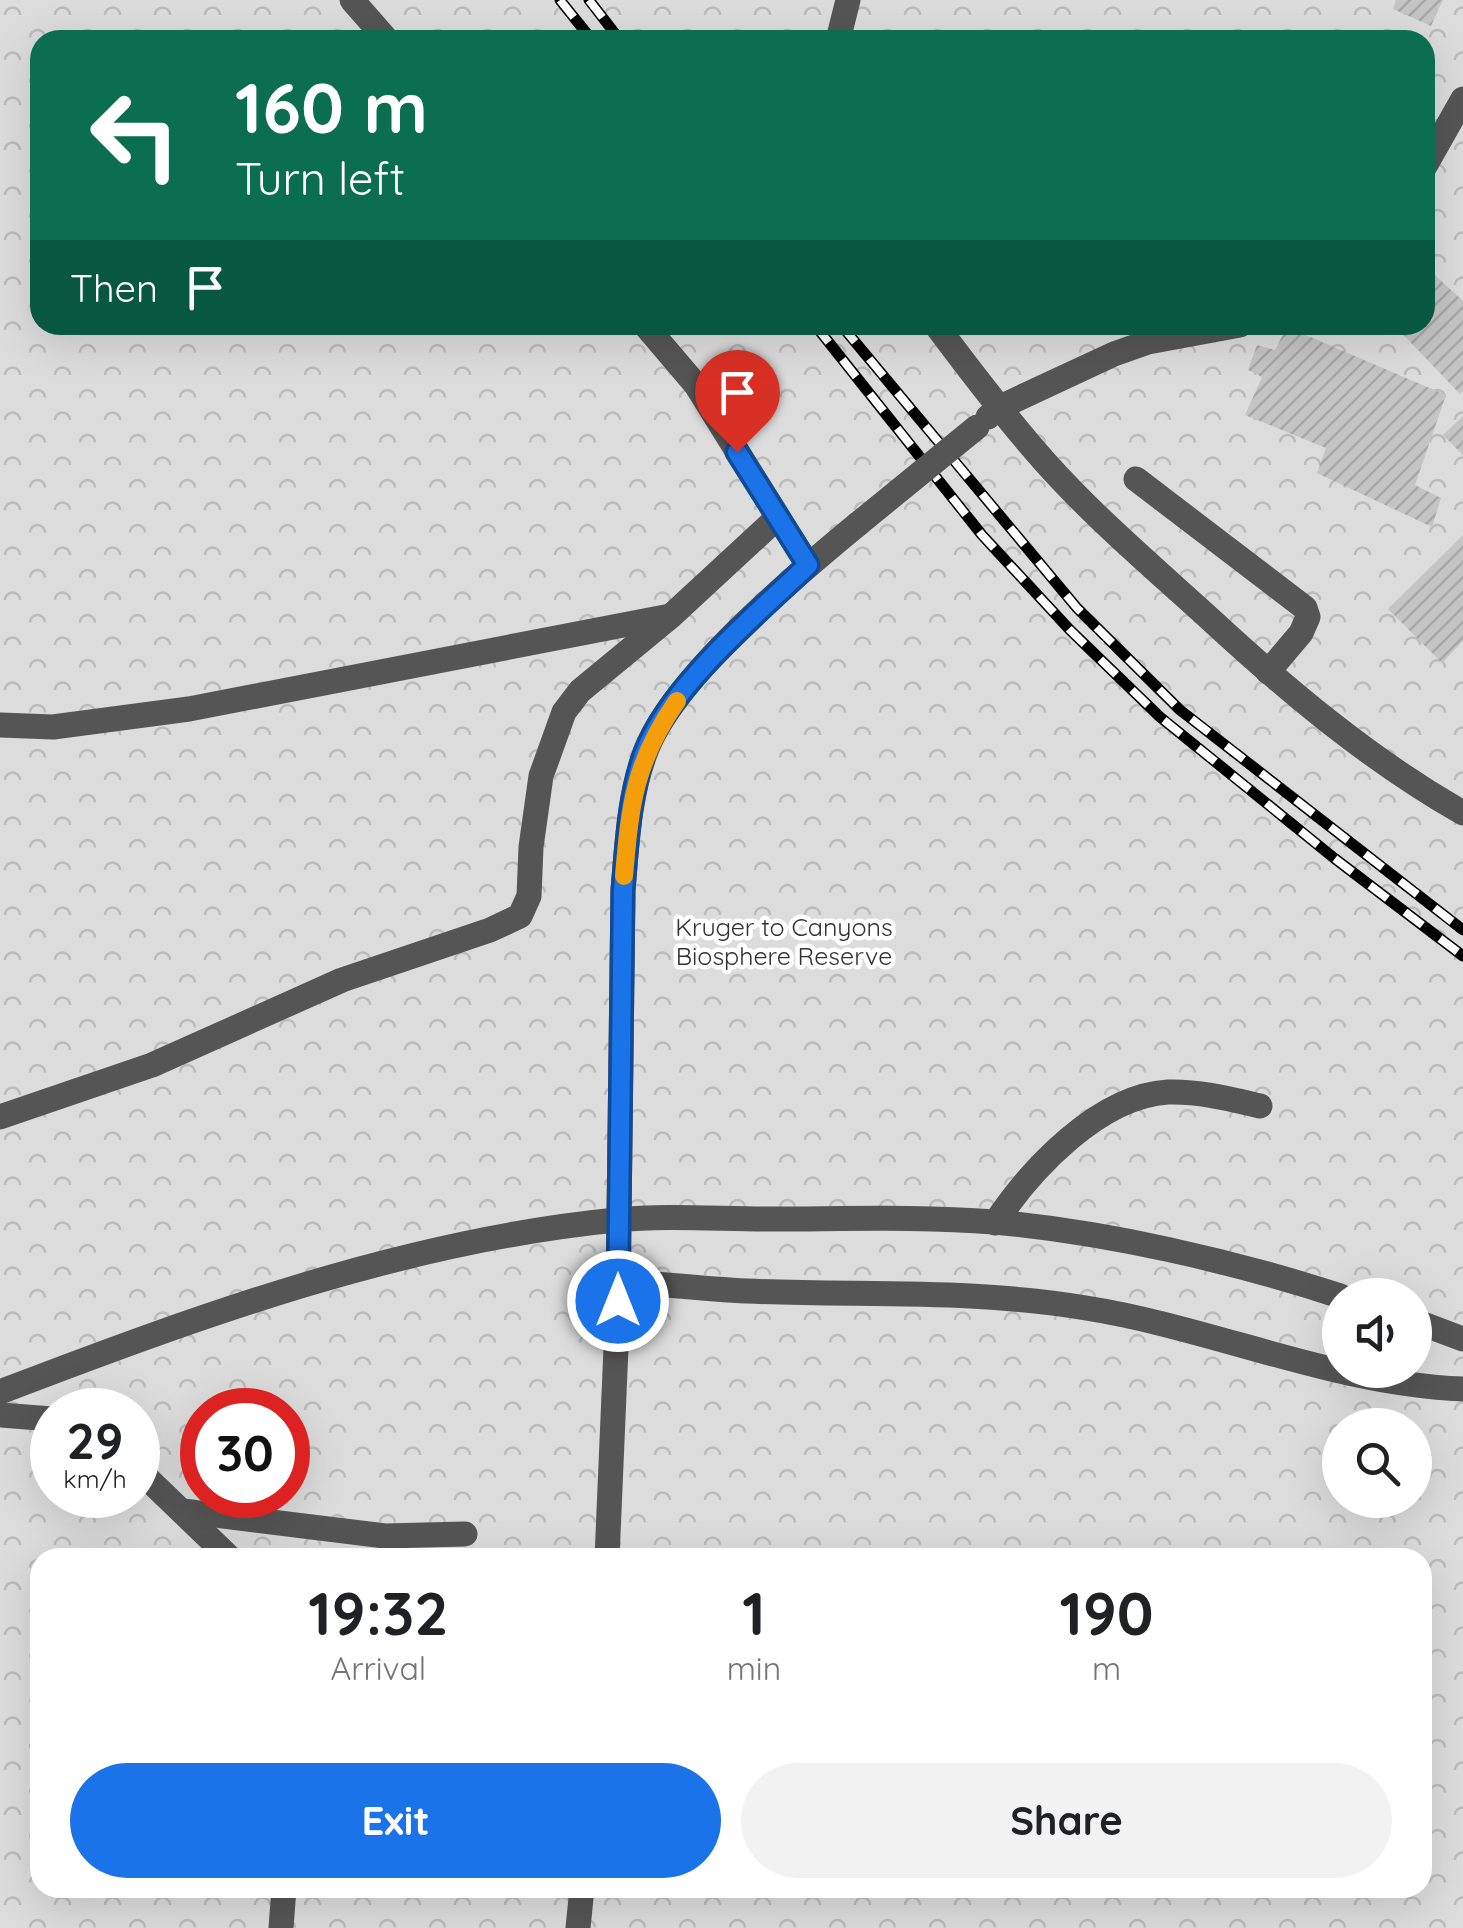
<!DOCTYPE html>
<style>
:root{--surface:#fff;--page:#f2f2f2;--text:#202124;--muted:#757577;--accent:#1a73e8}
body{margin:0;font-family:Quicksand,sans-serif;background:var(--page);color:var(--text);height:100vh;display:flex;flex-direction:column;font-size:38px;white-space:nowrap}
*{box-sizing:border-box;margin:0}
p{font-size:32px;color:var(--muted)}
.icon{flex:none;width:55px;height:55px;fill:none;stroke:currentColor;stroke-width:2;stroke-linecap:round;stroke-linejoin:round}
.map{position:relative;flex:1;overflow:hidden}
.sheet{position:absolute;left:30px;top:1548px;width:1402px;height:350px;display:flex;flex-direction:column;background:var(--surface);border-radius:30px;box-shadow:0 10px 40px #0002}
.sheet>*{flex:none}
.guide{position:absolute;left:30px;top:30px;width:1405px;height:305px;border-radius:30px;box-shadow:0 10px 40px #0002;background:#0b6e4f;color:#fff;overflow:hidden}
.fabs{position:absolute;left:1322px;top:1278px;display:grid;gap:20px}
.fabs a{display:grid;place-items:center;width:110px;height:110px;border-radius:50%;background:var(--surface);box-shadow:0 10px 40px #0002;font-size:50px}
.speed{position:absolute;left:30px;top:1388px;display:flex;gap:20px;font-size:50px;font-weight:700;text-align:center}
.speed>*{display:grid;place-content:center;width:130px;height:130px;border-radius:50%;background:var(--surface);box-shadow:0 10px 40px #0002;line-height:1}
.speed small{font-size:25px;font-weight:400}
.speed .limit{border:15px solid #d22;background:#fff;color:#111}
.pin{position:absolute;display:grid;place-items:center;width:85px;height:85px;color:#fff;margin:-102px -42px;border-radius:50% 50% 50% 0;rotate:-45deg;box-shadow:0 0 10px #0007}
.pin .icon{rotate:45deg}
.me{position:absolute;width:110px;margin:-55px;rotate:0deg;stroke-linejoin:round;filter:drop-shadow(0 0 8px #0008)}
.turn{display:flex;align-items:center;gap:35px;height:210px;padding:0 40px;font-size:45px}
.turn .icon{width:130px;height:130px;stroke-width:2.5}
.turn b{display:block;font-size:70px;line-height:85px}
.then{display:flex;align-items:center;height:95px;padding:0 40px;background:#0003;gap:20px;font-size:38px}
.eta{display:flex;justify-content:space-evenly;align-items:center;height:170px;text-align:center}
.eta b{font-size:60px;font-weight:700;line-height:70px}
.primary-button{display:flex;gap:20px;margin-top:auto;padding:20px 40px}
.primary-button a{flex:1;height:115px;border-radius:60px;background:var(--accent);color:#fff;font-size:40px;font-weight:700;line-height:115px;text-align:center}
.primary-button a+a{background:var(--page);color:var(--text)}
.map>svg:first-child{display:block}
</style>
<div class="map">
<svg width="1463" height="1928" viewBox="0 0 1463 1928">
<defs>
<pattern id="park-crowns" width="20" height="18" patternUnits="userSpaceOnUse" patternTransform="scale(2.5)"><rect width="20" height="18" fill="#dcdcdc"/><path d="M2 6a3 3 0 1 1 6 0M12 15a3 3 0 1 1 6 0" fill="none" stroke="#bbb"/></pattern>
<pattern id="building-hatch" width="6" height="6" patternUnits="userSpaceOnUse" patternTransform="scale(2.5)"><rect width="6" height="6" fill="#c4c4c4"/><path d="M-1 1l2-2M0 6l6-6M5 7l2-2" fill="none" stroke="#a7a7a7"/></pattern>
</defs>
<rect width="100%" height="100%" fill="#fff"/>
<!-- park -->
<path fill="url(#park-crowns)" fill-rule="evenodd" d="M0,0H1463V1928H0ZM40,40H1425V325H40ZM1340,1295H1415V1370H1340ZM52,1410H138V1495H52ZM202,1410H288V1495H202ZM1340,1425H1415V1500H1340ZM40,1558H1422V1888H40Z"/>
<!-- building -->
<g fill="url(#building-hatch)">
<path d="M1396,0H1443L1431,26L1393,9Z"/>
<path d="M1370,30L1388,40H1364Z"/>
<path d="M1425,266L1463,301V391L1460,394L1394,325H1425Z"/>
<path d="M1287,327L1446,395L1415,485L1441,498L1432,527L1317,473L1326,448L1245,415L1262,377L1248,370L1257,345L1275,350Z"/>
<path d="M1463,416V455L1443,435Z"/>
<path d="M1463,535V641L1442,663L1388,609Z"/>
</g>
<g fill="none" stroke-linecap="round" stroke-linejoin="round">
<!-- minor -->
<g stroke="#555" stroke-width="25">
<path d="M352,0L387,40"/>
<path d="M838,40L848,0"/>
<path d="M1425,166L1463,99"/>
<path d="M645,325L696,385L808,565"/>
<path d="M936,325C971,372 1006,418 1045,462C1095,518 1154,568 1210,619C1288,691 1370,760 1463,813"/>
<path d="M988,417L998,408L1114,354L1148,342L1240,325"/>
<path d="M1136,479L1305,608L1308,617L1301,633L1268,672"/>
<path d="M0,725L53,727L189,709L665,617"/>
<path d="M0,1117L152,1065L342,980L490,930L520,916L529,896L531,847L541,776L564,712L580,691L671,616L777,518"/>
<path d="M995,1223C1031,1169 1099,1096 1168,1092C1199,1091 1230,1099 1260,1106"/>
<path d="M618,1281C661,1284 704,1289 747,1291C860,1296 974,1289 1086,1308C1213,1328 1333,1384 1463,1389"/>
<path d="M1415,1321L1463,1339"/>
<path d="M0,1392C199,1316 403,1241 616,1220C666,1215 718,1219 767,1219C842,1219 919,1216 994,1222C1106,1232 1233,1261 1340,1296"/>
<path d="M0,1415L52,1419"/>
<path d="M138,1464L149,1480L230,1558"/>
<path d="M183,1511L385,1536L465,1534"/>
<path d="M607,1558L618,1301L623,890C627,844 629,797 645,754C671,679 796,575 858,524"/>
<path d="M281,1928L284,1888"/>
<path d="M578,1928L582,1888"/>
</g>
<defs>
<g id="rail">
<path d="M560,0L592,40"/>
<path d="M589,0L620,40"/>
<path d="M815,325L982,535L1070,630L1160,717L1334,858L1463,956"/>
<path d="M841,325L1077,608L1180,710L1463,930"/>
</g>
</defs>
<!-- rail casing -->
<use href="#rail" stroke="#000" stroke-width="11"/>
<!-- rail -->
<use href="#rail" stroke="#fff" stroke-width="8" stroke-dasharray="22" stroke-linecap="butt"/>
<!-- minor-bridge -->
<path stroke="#555" stroke-width="25" d="M858,524L977,427"/>
</g>
<g fill="none" stroke-linecap="round" stroke-linejoin="round">
<defs>
<path id="route" d="M618,1301L623,890C627,844 629,795 645,752C671,685 756,615 808,565L737,452"/>
</defs>
<!-- route casing -->
<use href="#route" stroke="#114b97" stroke-width="25"/>
<!-- route -->
<use href="#route" stroke="#1a73e8" stroke-width="18"/>
<!-- slow -->
<path stroke="#f59e0b" stroke-width="18" d="M624,876C630,804 635,761 677,701"/>
</g>
<g text-anchor="middle" stroke-width="9" stroke-linejoin="round" paint-order="stroke">
<!-- park labels -->
<g font-size="25" fill="#333" stroke="#fff">
<text x="784" y="936">Kruger to Canyons<tspan x="784" dy="29">Biosphere Reserve</tspan></text>
</g>
</g>
</svg>
<div class="fabs">
<a><svg class="icon" aria-label="sound" viewBox="0 0 24 24"><path d="M4 9h4l5-4v14l-5-4H4zM17 9q2 3 0 6"/></svg></a>
<a><svg class="icon" aria-label="search" viewBox="0 0 24 24"><circle cx="10" cy="10" r="6"/><path d="M15 15l6 6"/></svg></a>
</div>
<div class="speed"><div>29<small>km/h</small></div><div class="limit">30</div></div>
<div class="pin" style="left:737px;top:452px;background:#d93025"><svg class="icon" aria-label="arrive" viewBox="0 0 24 24"><path d="M6 21V4h12l-3 4 3 4H6"/></svg></div>
<svg class="me" style="left:618px;top:1301px" viewBox="-20 -20 40 40"><circle r="17" fill="#1a73e8" stroke="#fff" stroke-width="3"/><path d="M0-11L8 9 0 5-8 9z" fill="#fff"/></svg>
<div class="guide">
<div class="turn"><svg class="icon" aria-label="left" viewBox="0 0 24 24"><path d="M17 20v-9H6M10 6l-5 5 5 5"/></svg><div><b>160 m</b>Turn left</div></div>
<div class="then">Then<svg class="icon" aria-label="arrive" viewBox="0 0 24 24"><path d="M6 21V4h12l-3 4 3 4H6"/></svg></div>
</div>
<section class="sheet">
<div class="eta">
<div><b>19:32</b><p>Arrival</p></div>
<div><b>1</b><p>min</p></div>
<div><b>190</b><p>m</p></div>
</div>
<div class="primary-button"><a>Exit</a><a>Share</a></div>
</section>
</div>
